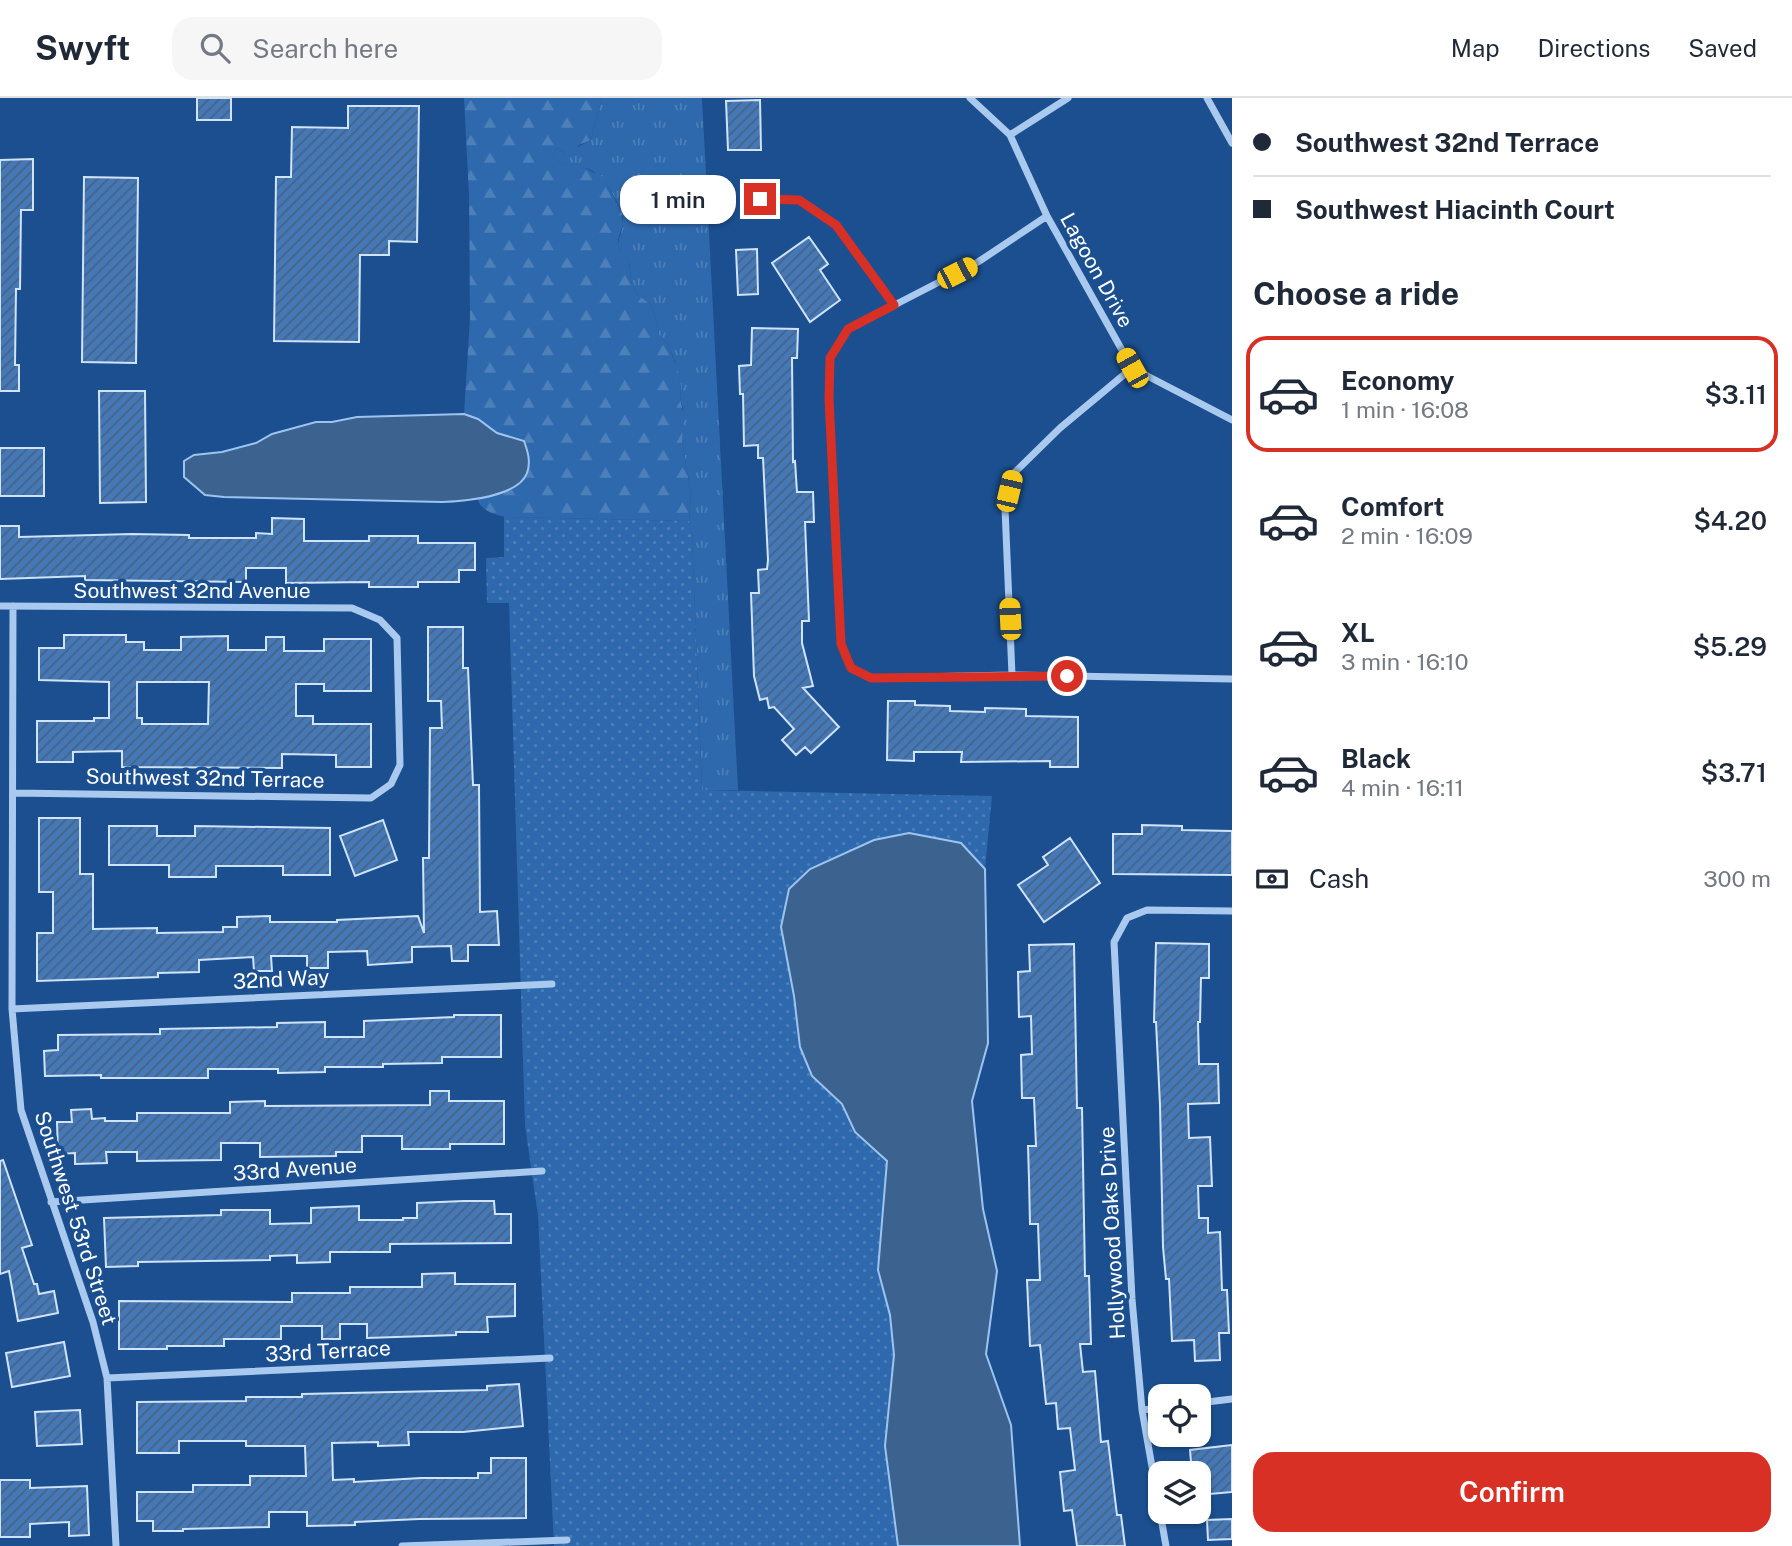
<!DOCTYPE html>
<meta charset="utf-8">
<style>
:root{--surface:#fff;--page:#f6f6f7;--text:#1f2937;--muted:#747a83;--line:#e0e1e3;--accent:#d93025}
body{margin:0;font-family:"Public Sans",sans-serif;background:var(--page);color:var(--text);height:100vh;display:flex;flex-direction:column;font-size:26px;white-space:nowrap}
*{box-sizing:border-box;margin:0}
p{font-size:23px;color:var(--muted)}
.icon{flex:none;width:38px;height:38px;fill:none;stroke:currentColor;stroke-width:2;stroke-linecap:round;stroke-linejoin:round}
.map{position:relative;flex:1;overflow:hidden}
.sheet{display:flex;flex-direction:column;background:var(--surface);width:560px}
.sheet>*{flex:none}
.hud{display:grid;align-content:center;height:154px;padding:0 21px;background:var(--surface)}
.buttons{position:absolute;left:1148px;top:1286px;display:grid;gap:14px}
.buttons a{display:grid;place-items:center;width:63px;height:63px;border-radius:14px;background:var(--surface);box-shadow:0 2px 5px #0004;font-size:35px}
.end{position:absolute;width:32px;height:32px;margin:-16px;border:9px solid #d93025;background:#fff;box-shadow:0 0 0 4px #fff}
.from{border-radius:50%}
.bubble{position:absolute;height:49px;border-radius:21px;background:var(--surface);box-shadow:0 2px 5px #0004;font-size:23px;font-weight:600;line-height:49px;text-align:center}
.car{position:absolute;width:21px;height:42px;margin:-21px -10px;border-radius:9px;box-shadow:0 0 5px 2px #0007;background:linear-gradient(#f5c518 24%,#345 0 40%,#f5c518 0 76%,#345 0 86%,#f5c518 0)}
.hud b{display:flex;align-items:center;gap:24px;height:66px;font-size:26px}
.hud b+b{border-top:2px solid var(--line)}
.hud i{width:18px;height:18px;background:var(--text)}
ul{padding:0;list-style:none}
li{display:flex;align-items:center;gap:21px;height:116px;margin:0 14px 10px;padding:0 7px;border:4px solid transparent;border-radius:21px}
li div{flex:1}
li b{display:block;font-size:26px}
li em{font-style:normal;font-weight:600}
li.on{border-color:var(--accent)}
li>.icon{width:63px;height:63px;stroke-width:1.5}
h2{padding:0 21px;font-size:32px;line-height:84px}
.pay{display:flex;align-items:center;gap:18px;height:77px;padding:0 21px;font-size:26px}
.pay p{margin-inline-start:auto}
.button{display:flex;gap:14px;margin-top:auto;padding:14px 21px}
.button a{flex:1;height:80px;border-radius:21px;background:var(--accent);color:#fff;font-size:28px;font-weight:600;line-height:80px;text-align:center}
header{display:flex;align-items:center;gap:42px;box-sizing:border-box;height:98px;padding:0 35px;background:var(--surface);border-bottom:2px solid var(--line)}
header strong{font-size:33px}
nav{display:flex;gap:38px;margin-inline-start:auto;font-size:24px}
.search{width:490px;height:63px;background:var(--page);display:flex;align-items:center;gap:18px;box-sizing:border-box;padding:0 24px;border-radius:21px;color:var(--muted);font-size:26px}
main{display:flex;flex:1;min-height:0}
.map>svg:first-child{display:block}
.grass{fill:url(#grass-tufts)}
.forest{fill:url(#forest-firs)}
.park{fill:url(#park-dots)}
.water{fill:#3c6290;stroke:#9cc4f0;stroke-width:2}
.building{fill:url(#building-hatch);stroke:#cfe3fa;stroke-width:2;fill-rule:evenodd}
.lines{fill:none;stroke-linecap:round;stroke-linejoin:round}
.street{stroke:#a9c9ee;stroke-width:7}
.route{stroke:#d93025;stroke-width:9}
.labels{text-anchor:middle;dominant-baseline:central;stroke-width:7;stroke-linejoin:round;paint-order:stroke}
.street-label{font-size:21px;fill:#fff;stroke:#1b4f8f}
</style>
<header>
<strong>Swyft</strong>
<div class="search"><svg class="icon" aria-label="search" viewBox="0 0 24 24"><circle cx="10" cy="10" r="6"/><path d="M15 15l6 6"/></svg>Search here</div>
<nav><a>Map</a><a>Directions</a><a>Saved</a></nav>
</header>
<main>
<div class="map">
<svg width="1232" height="1448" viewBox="0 0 1232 1448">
<defs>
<pattern id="grass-tufts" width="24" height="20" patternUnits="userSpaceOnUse" patternTransform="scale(1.75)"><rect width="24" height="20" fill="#2e69ad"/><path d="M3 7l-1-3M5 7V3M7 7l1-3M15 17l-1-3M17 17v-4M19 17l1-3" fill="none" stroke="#4d80b9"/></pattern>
<pattern id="forest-firs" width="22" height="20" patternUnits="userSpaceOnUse" patternTransform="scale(1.75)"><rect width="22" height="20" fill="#2e69ad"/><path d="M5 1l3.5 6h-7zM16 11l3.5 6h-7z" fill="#4d80b9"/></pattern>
<pattern id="park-dots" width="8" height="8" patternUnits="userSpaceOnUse" patternTransform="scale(1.75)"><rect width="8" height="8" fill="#2e69ad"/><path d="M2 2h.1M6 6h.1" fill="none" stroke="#4d80b9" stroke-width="1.8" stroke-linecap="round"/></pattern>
<pattern id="building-hatch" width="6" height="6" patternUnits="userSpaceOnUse" patternTransform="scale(1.75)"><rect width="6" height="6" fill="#4478b7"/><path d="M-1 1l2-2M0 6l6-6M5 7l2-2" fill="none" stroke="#486282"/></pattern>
</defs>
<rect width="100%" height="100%" fill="#1b4f8f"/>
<path class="grass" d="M602,0h100l36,692h-36l-10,-255 -3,-14 2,-28 -9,-52 1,-33 -3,-10 1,-11 -6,-26 -7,-16 -9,-10 -2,-13 -7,-18 -12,-9 -7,-14 -2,-21c-20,-15 -6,-21 -6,-39 1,-8 -4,-15 -7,-21 -17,-31 -23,-32 -56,-37l-5,-5 -1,-6 3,-4 9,5 25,-13z"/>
<path class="forest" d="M464,0h138l-11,42 -12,5 -6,8h-7l-9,-5 -3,4 1,5 5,6 17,1 26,13 19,36 1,11 -5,16 1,10 10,10 2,21 7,14 12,9 7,18 2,13 9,10 9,22 4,20 -1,11 4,18 -2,25 9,52 -2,28 -185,-4c-12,-4 -23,-6 -27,-19l37,-10 10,-47 -27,-8 -19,-14 -14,-5 6,-96 -1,-122z"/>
<path class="park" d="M504,419l185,4 3,14 10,255 290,6 -7,73 3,174 -16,58 11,108 14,62 -11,83 25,71 9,121h-466l-16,-331 -13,-89 -16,-523h-22l-1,-45 18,-1z"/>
<path class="water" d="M464,316l14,5 19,14 27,8c4,11 7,21 3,32 -9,24 -63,28 -85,29l-218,-5 -19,-2 -21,-18v-16l10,-6 28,-3 34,-9 16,-9 44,-12h16l25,-5z
M909,735l52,10 24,26 3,174 -16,58 11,108 14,62 -11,83 25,71 9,121h-122l-13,-100 9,-91 -4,-40 -12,-45 9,-109 -32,-29 -13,-28 -30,-28 -12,-29 -6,-51 -13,-69 8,-38 21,-20 64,-29z"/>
<path class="building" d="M197,0h34v22h-34z
M760,2l1,50h-33l-2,-49z
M348,8h71l-2,136 -28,-1v14h-29l-1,87 -85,-1 2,-164h15l1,-50 56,1z
M33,61v51h-12l-1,79h-4l-1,76h4v26h-19v-231z
M84,79l54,1 -2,185 -54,-1z
M809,139l19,27 -8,6 20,30 -30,22 -38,-59z
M757,151l1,45 -20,1 -2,-45z
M752,230l46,1 -1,29h-5l1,104 2,-1 2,31h16l1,30h-9l4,99h-7v22l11,43 -10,2 36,39 -28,26 -6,-6 -9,8 -14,-15 12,-11 -20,-22 -5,1 -2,-10 -7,2 -6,-24 -3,-83h8l-1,-23 9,-1 1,-9 -5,-102h-5v-13l-14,1 -1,-52h-3l-1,-28 12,-1z
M99,293h46l1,111 -46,1z
M0,350h44v48h-44z
M272,420l32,1v22h65v-5h49v7h57v27h-16v12h-41v5h-49v-5l-83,1v-15h-40v14l-161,-2v-4l-85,3v-53h19v11l113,-3 57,1v3h67v-5l16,1z
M428,529h35v41h5l5,117h6l1,127 17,-1 2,34h-31v16h-16l-1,-15 -39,1v15l-44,3 -1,-14 -39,1v16h-21v-12h-36l1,15h-18l-1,-14 -54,3v12l-41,1v4l-121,4v-48h16v-41h-14v-74h41v56h13v55l64,-1v5l66,-1v-5h14v-10l33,-1v6h67v-2l81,-4 6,17 -1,-75h6l1,-130h12l-1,-27h-13z
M64,537h62v7h18v8h37v-13l47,-1v14h38v-13h18v14h40v-12h47v52h-47v-7h-28v32h17v8h58v43h-35v-12l-54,-1v14l-160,-1v-16l-49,1v10h-36v-41h57v-3h15v-36l-70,-2v-32h25zM137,584h72l-1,42h-66v-6h-5z
M888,603h27v4l35,1v5l35,1v-4l41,1v7l52,1v50h-28v-6l-89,1 1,-10h-48v9l-27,-1z
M383,722l14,40 -42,16 -15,-40z
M1142,727l40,1v4l50,1v44l-119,-1v-40h29z
M109,728h48v10h38v-10l135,2v47h-47v-9h-67v11h-47v-12h-60z
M1070,740l30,45 -56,39 -26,-37 30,-20 -5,-8z
M1156,845l53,1v34h-8l-1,44h-2l1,42h19l1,39 -31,1 1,34 21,-1 2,49h-14l1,32h9v15l12,-1 2,58h5l2,43h-10l1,27 -25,1 -1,-21 -22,1 -3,-62h-3l-3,-32 -3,-142 -4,-83h-2z
M1074,846l3,164h5l3,168h4l2,68h-11l3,28 12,-1 6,71 7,-1 9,74h4l4,31h-48l-5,-36 -8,1 -4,-39 15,-2 -5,-42 -12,1 -2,-26 -10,1 -6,-59 -10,1 -3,-66h13l-2,-56h-8l-1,-45 -1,-33h8l-2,-48h-12l-1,-43 11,-1 -1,-38 -12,1 -1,-45 12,-1 -1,-26z
M454,917h47v42h-59v6l-59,1v3h-58v5l-47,1v-4h-70v9h-107v-3l-56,1 -1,-25 14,-1v-15l102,-1v-5l117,-2v-4l48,-1v15h39v-16l90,-4z
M430,993h19v10h55v43h-54v5h-48v-13h-40v16h-26v4l-76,1v-14h-39v17l-84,1v-9h-31l1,11 -32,1v-11l-17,1 -1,-32h15l-1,-12 20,-1 1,10 13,-1v3h32v-8h93v-11l35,-1v5l165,-1z
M3,1062l29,85 -10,3 12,36h3l2,10 15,-3 4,22 -40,8 -9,-50 -9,3v-113z
M464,1103h30l1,13h16v29l-121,1v8h-60v10l-33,1v-8l-27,1v4l-132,2v4l-32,1 -2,-49 117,-3v-5h49v14l41,-1v-15l48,-2v14h44v-2h14v-15z
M455,1175v11h60v32l-28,1 1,15h-32v3l-89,3v-14h-27v15h-18v-13h-41v13h-57v7h-57v3h-48v-48l173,1v-9h58v-6h72v-13z
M64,1244l6,34 -58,11 -6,-34z
M519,1286l4,42 -60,6h-55l1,13 -31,1v-4l-46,1 1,37 21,-1v3l67,-4h57v-5h13v-15h35v60l-107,1 -64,3v3l-48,1v-14h-38v15l-86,2v2h-30v-10h-16v-29h56v-7h57v-9h56l-1,-30h-59v-5h-67v12h-42v-51l109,-1v-4h56v-3l185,-4v-4z
M80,1312l2,34 -45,2 -2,-34z
M1232,1347v47l-33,3v-21h-7l-2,-24z
M0,1382h30v8l57,-2 2,49 -20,1v-14l-39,2v13h-30z
M1232,1421v20l-24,1 -1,-20z"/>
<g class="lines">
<path class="street" d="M970,0l40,37 37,81 85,152 100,52
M1207,0l25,45
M1010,37l58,-37
M760,101l39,1 37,25 58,80
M1047,118l-69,46 -130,67 -18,29 -1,40 12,246 10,24 20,10 141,-3 220,4
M0,508l352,2 28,12 17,18 3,127 -9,19 -20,14 -357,-5
M13,508l-1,403 9,101 72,212 14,56 9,168
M1012,577l-7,-167 7,-33 48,-47 72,-60
M12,911l540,-25
M51,1104l491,-31
M107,1280l443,-20
M1199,1305l33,-4
M1142,1312l18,-2
M402,1448l165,-6
M1166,1448l-24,-136 -10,-111 -18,-357 13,-24 20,-8 85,1"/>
</g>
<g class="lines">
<path class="route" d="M760,101l39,1 37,25 58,80 -46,24 -18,29 -1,40 12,246 10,24 20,10 196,-2"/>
</g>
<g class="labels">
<g class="street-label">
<text transform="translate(1097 172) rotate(61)">Lagoon Drive</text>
<text x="192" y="492">Southwest 32nd Avenue</text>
<text transform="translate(205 680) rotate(1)">Southwest 32nd Terrace</text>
<text transform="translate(281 881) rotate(-3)">32nd Way</text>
<text transform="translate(295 1071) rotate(-4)">33rd Avenue</text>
<text transform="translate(76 1120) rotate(72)">Southwest 53rd Street</text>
<text transform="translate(1112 1135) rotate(-93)">Hollywood Oaks Drive</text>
<text transform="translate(328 1253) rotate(-3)">33rd Terrace</text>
</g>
</g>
</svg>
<div class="buttons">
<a><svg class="icon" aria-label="locate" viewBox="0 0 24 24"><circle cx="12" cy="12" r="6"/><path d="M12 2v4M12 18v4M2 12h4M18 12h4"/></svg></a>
<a><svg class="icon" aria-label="layers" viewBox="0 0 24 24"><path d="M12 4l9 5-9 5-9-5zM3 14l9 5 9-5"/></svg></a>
</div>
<i class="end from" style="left:1067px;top:578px"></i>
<i class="end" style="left:760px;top:101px"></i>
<div class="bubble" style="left:620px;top:77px;width:116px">1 min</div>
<i class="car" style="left:957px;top:175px;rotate:63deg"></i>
<i class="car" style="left:1132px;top:270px;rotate:331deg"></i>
<i class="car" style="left:1009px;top:393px;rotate:13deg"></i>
<i class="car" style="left:1010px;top:521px;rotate:357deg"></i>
</div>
<section class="sheet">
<div class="hud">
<b><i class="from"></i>Southwest 32nd Terrace</b>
<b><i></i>Southwest Hiacinth Court</b>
</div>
<h2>Choose a ride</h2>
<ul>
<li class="on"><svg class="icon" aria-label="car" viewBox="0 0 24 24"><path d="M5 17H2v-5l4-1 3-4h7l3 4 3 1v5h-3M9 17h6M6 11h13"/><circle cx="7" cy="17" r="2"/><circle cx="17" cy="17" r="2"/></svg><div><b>Economy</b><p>1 min · 16:08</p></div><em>$3.11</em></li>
<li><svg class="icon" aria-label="car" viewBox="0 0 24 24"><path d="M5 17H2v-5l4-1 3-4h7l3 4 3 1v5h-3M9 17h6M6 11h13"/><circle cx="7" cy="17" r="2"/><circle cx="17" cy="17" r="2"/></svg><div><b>Comfort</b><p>2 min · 16:09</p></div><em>$4.20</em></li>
<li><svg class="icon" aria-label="car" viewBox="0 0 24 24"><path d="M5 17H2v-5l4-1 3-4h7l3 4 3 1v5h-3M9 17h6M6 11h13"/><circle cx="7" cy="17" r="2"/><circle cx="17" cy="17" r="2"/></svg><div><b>XL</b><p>3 min · 16:10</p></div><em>$5.29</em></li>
<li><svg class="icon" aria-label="car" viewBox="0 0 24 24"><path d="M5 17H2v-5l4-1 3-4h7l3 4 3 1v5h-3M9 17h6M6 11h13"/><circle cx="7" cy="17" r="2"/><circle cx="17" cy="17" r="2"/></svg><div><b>Black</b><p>4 min · 16:11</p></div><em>$3.71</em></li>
</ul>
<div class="pay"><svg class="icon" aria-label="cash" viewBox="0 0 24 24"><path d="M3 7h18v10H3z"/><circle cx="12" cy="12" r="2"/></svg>Cash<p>300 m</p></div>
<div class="button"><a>Confirm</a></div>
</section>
</main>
